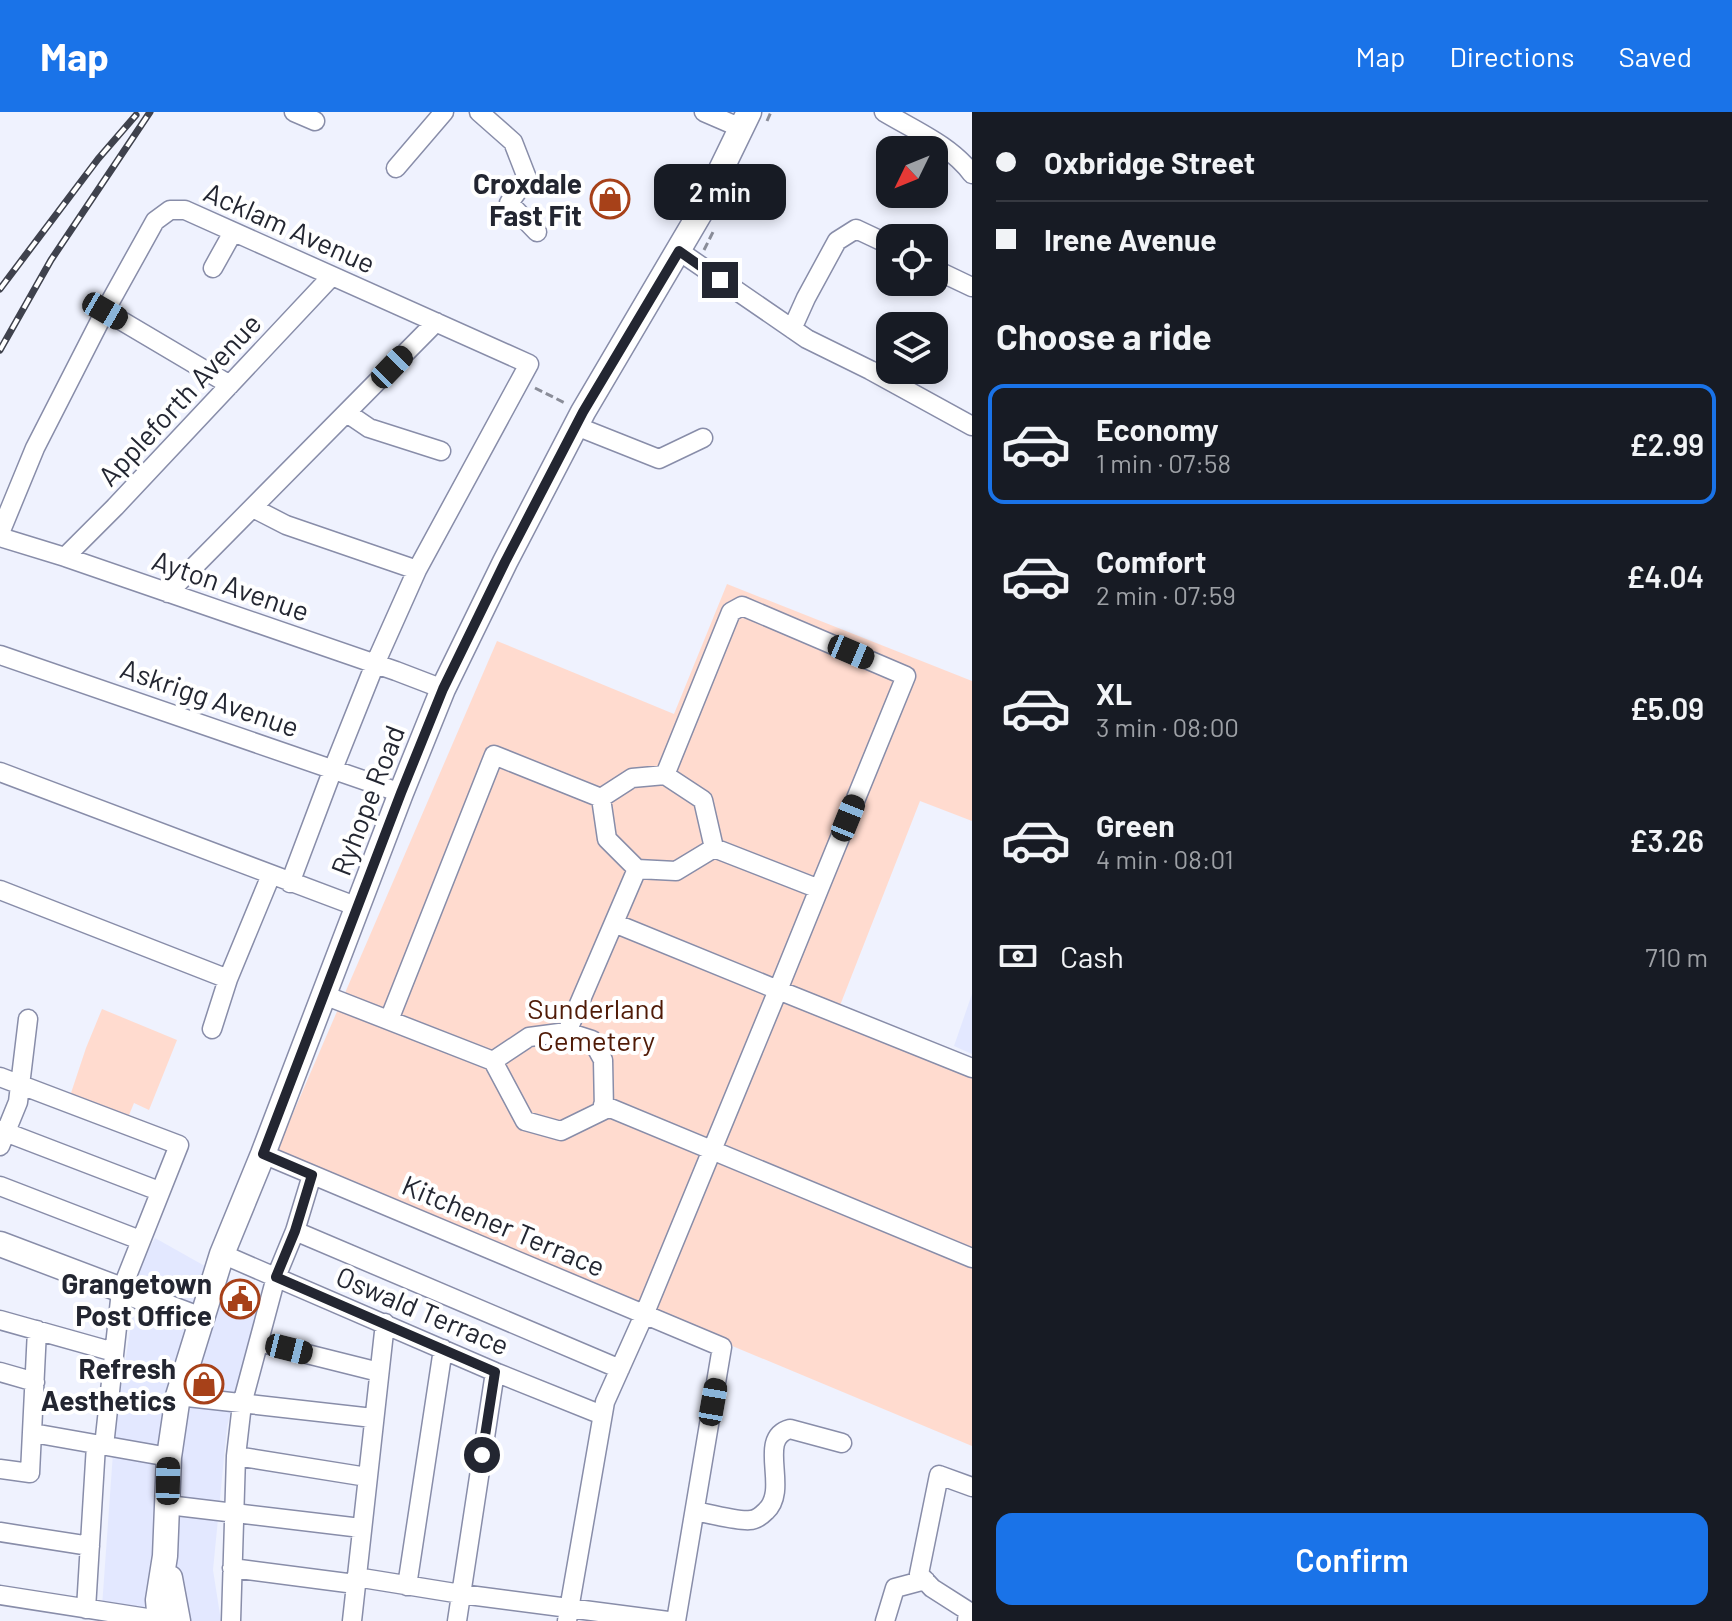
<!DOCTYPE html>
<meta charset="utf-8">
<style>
:root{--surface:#171b24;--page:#242831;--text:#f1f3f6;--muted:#9ea1a6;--line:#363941;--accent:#1a73e8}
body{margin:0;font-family:Barlow,sans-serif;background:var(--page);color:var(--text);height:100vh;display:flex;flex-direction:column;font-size:30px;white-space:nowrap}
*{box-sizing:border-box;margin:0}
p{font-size:26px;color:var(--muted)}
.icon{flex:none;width:44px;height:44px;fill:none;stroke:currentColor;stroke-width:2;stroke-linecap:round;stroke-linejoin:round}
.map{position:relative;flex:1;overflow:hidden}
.side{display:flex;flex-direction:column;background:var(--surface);width:760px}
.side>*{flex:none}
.hud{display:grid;align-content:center;height:176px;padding:0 24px;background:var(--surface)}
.needle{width:52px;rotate:227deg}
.fabs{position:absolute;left:876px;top:24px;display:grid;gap:16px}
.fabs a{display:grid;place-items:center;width:72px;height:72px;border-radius:16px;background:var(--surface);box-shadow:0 4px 12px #0003;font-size:40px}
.end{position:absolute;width:36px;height:36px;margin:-18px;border:10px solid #232631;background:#fff;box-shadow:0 0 0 4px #fff}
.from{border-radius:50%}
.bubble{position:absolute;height:56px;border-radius:16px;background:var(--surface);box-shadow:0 4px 12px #0003;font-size:26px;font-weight:600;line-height:56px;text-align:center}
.car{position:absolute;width:24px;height:48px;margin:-24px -12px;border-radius:10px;box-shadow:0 0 6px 2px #0007;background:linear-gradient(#222 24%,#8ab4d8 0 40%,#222 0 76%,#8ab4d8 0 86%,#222 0)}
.hud b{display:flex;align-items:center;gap:28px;height:76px;font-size:30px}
.hud b+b{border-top:2px solid var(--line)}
.hud i{width:20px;height:20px;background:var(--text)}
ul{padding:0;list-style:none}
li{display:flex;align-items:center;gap:24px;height:120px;margin:0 16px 12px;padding:0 8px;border:4px solid transparent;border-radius:16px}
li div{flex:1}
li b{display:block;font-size:30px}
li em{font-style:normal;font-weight:600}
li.current{border-color:var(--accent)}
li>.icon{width:72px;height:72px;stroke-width:1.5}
h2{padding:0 24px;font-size:36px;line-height:96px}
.pay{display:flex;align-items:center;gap:20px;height:88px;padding:0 24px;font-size:30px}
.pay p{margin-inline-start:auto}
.action{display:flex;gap:16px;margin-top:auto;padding:16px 24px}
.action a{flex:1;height:92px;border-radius:16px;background:var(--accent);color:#fff;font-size:32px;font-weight:600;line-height:92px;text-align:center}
header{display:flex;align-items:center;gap:48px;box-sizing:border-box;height:112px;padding:0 40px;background:var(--accent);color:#fff}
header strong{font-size:38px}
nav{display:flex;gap:44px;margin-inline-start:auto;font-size:28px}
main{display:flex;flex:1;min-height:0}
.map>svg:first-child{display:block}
.built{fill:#e3e8ff}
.green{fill:#ffdbcf}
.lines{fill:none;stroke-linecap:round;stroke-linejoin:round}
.minor-casing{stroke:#888da9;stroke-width:21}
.major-casing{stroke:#888da9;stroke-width:27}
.path{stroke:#8a8d99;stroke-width:3;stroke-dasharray:8 4;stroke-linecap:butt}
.minor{stroke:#fff;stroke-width:18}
.major{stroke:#fff;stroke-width:24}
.rail-casing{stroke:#3f424d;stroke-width:7}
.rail{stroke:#fff;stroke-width:4;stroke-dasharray:12;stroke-linecap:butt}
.route{stroke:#232631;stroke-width:10}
.labels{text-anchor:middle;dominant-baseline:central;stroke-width:8;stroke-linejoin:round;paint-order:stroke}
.poi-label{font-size:28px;font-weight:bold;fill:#232631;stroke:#fff;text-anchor:end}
.street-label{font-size:28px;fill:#232631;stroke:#fff}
.park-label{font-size:28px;fill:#501b07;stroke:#fff}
</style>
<header>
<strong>Map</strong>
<nav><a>Map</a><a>Directions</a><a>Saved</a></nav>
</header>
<main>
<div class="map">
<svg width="972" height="1509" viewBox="0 0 972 1509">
<rect width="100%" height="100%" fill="#eff2fe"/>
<path class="built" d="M972,882v60l-18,-8z
M155,1126l105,59 -33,130 -14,143 8,51h-120l14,-196 26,-163z"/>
<path class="green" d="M727,472l245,97v140l-52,-20 -81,207 133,53v385l-697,-291 222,-514 177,73z
M102,897l75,31 -28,70 -15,-7 -7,17 -58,-21 17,-51z"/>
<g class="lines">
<defs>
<path id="minor" d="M294,0l21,9
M479,0l34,30 14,36 -18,25 28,29
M704,0l37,16
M884,0c30,18 68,34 88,62
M396,56l48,-56
M679,139l128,88 63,31 102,56
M213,156l20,-36
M934,157l38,18
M105,199l125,74
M792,217l14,-31 31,-57 19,-12 34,16
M347,301l22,15 72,23
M576,314l83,33 44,-21
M253,396l33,17 131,45
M0,421l35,-85 70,-137 50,-90 15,-11h15l344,154 -112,206 -42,94 -42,105 -43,114
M0,425l65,20 331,114 47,18
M65,445l50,-50 216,-230
M168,481l268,-271
M0,543l401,138
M0,660l358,135
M665,663l66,-163 11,-6 164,70 -87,213
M0,778l228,89
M614,811l164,67 41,-101 -105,-41 -38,23 -39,-2 -30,-30 -6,-41 31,-20 33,-3 38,25 11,48
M324,883l169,66 32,60 36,10 43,-21 -1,-50 -11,-20 -25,-8 -38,5 -36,24
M389,908l105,-265 107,43
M212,917l16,-50 43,-104
M567,920l70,-163
M0,965l179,68 -58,146 -17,155
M603,993l369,153
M0,1018l159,61
M0,1034l18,-44 10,-83
M263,1042l459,193 -46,274
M0,1074l140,54
M295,1119l325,138
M222,1142l273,118 107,43
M0,1208l114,32
M259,1230l120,30
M0,1260l35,10
M178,1284l195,22
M33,1321l136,24
M236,1344l131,21
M0,1357l30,4 7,-143
M168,1393l193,23
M695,1399c11,2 46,11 55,9 6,0 12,-5 16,-9 24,-22 -10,-73 24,-82l52,14
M0,1420l90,14
M232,1456l123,16
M356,1465l105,17 207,27
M407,1474l36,-237
M0,1483l160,25
M86,1497l10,-164
M231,1509l5,-165 6,-52 34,-127 19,-46 17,-56
M352,1509l33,-298
M457,1509l38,-249
M567,1509l38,-219 39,-87 134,-325 194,78
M885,1509l10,-33 30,-8
M967,1509l1,-10 -36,-23 -13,-14 20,-99 33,12"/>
<path id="major" d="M0,1132l201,76
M170,1466l8,43
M160,1509l-2,-21 7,-44 4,-99 9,-61 44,-142 41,-100 138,-361 42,-104 62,-127 78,-150 116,-197 50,-103"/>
</defs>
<use href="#minor" class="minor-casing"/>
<use href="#major" class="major-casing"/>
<path class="path" d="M767,9l4,-9
M704,138l9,-18
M535,276l32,16"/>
<use href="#minor" class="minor"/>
<use href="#major" class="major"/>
<defs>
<path id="rail" d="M0,177l98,-130 38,-44
M0,238l51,-90 99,-148"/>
</defs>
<use href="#rail" class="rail-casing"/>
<use href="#rail" class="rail"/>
</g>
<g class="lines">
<path class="route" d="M482,1343l13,-83 -219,-95 19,-46 17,-56 -49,-21 138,-361 42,-104 62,-127 78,-150 96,-161 41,29"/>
</g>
<defs>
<symbol id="shop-ring" viewBox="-11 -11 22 22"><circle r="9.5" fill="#fff" stroke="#a74119" stroke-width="1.5"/><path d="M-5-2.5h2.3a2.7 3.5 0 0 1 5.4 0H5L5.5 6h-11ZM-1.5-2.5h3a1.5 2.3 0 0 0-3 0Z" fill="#a74119"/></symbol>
<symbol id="civic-ring" viewBox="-11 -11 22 22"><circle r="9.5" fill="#fff" stroke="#a74119" stroke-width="1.5"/><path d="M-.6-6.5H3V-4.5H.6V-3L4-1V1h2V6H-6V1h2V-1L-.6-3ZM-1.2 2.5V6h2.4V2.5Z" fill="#a74119"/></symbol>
</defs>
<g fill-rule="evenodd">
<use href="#shop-ring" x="588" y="65" width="44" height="44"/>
<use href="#civic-ring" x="218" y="1165" width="44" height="44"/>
<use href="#shop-ring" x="182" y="1250" width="44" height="44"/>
</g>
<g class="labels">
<g class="poi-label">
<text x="582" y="71">Croxdale<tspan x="582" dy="32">Fast Fit</tspan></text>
<text x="212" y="1171">Grangetown<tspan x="212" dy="32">Post Office</tspan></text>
<text x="176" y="1256">Refresh<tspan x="176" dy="32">Aesthetics</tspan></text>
</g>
<g class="street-label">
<text transform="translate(290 115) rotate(24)">Acklam Avenue</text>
<text transform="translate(179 287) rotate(-47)">Appleforth Avenue</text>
<text transform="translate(231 473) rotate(19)">Ayton Avenue</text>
<text transform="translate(210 585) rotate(19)">Askrigg Avenue</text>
<text transform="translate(367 688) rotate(-69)">Ryhope Road</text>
<text transform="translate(504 1113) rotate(23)">Kitchener Terrace</text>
<text transform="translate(423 1198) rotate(23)">Oswald Terrace</text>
</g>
<g class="park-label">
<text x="596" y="896">Sunderland<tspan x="596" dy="32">Cemetery</tspan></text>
</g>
</g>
</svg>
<div class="fabs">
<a><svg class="needle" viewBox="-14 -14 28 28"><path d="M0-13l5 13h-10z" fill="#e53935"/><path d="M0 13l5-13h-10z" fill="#9ea1a6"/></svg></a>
<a><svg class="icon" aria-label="locate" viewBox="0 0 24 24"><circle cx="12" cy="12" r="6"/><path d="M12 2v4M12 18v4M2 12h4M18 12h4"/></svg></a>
<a><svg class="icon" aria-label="layers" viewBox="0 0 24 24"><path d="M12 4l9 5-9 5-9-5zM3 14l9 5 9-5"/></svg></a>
</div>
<i class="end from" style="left:482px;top:1343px"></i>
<i class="end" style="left:720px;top:168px"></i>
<div class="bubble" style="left:654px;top:52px;width:132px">2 min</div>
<i class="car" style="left:105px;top:199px;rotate:120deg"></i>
<i class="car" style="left:392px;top:255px;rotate:44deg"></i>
<i class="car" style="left:851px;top:540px;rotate:113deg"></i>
<i class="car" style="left:848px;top:706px;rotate:22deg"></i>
<i class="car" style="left:289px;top:1237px;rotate:104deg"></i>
<i class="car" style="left:713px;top:1290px;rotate:10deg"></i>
<i class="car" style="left:168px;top:1369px;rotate:1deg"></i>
</div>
<section class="side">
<div class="hud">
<b><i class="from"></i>Oxbridge Street</b>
<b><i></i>Irene Avenue</b>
</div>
<h2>Choose a ride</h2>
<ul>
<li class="current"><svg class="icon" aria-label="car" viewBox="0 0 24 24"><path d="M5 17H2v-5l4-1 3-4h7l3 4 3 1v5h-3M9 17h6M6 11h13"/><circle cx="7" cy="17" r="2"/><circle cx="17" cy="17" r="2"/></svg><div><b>Economy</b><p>1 min · 07:58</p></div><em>£2.99</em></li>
<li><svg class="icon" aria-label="car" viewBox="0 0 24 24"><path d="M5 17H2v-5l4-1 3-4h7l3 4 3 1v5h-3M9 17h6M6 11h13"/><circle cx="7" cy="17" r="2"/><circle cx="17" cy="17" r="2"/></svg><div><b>Comfort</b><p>2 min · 07:59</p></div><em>£4.04</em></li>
<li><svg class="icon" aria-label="car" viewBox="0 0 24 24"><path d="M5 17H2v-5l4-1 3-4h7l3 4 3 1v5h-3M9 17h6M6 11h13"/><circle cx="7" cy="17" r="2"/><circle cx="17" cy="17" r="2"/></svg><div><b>XL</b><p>3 min · 08:00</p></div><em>£5.09</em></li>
<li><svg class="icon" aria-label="car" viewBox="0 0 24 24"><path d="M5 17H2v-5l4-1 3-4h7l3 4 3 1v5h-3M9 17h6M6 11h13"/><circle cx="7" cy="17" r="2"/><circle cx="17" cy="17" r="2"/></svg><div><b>Green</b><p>4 min · 08:01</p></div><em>£3.26</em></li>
</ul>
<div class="pay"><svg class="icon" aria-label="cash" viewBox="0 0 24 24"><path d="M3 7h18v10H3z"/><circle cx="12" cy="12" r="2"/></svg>Cash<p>710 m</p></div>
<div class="action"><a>Confirm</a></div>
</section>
</main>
